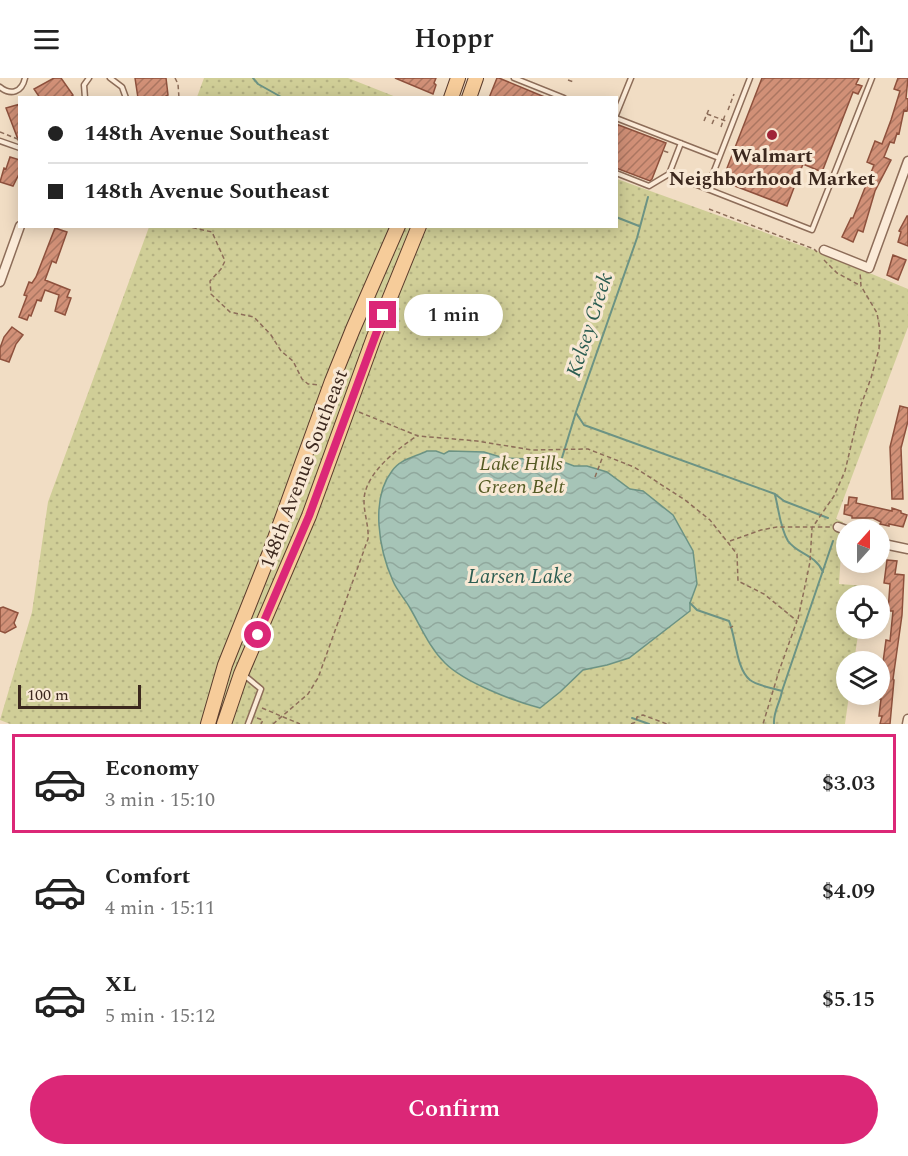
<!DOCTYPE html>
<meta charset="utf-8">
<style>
:root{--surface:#fff;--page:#f6f6f6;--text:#222;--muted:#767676;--line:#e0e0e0;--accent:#db2777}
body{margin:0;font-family:Spectral,serif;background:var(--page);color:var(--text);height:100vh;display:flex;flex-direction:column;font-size:22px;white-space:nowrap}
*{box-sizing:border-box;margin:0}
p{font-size:20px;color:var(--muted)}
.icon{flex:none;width:33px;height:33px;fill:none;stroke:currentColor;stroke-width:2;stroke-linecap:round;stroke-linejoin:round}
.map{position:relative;height:646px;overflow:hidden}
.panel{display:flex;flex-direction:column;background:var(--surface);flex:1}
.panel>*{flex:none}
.top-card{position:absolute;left:18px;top:18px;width:600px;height:132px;border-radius:0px;box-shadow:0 3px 15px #0003;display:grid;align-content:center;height:132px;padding:0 30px;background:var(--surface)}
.needle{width:39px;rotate:21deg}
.buttons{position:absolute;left:836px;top:441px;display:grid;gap:12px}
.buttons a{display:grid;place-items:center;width:54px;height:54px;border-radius:50%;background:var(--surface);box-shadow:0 3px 15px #0003;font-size:30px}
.scale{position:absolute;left:18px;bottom:15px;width:123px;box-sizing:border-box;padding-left:6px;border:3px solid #3c281e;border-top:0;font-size:16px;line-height:21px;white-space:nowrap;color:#3c281e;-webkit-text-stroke:4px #f8e8d4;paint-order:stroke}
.end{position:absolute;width:27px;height:27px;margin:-14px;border:8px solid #db2777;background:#fff;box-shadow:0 0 0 3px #fff}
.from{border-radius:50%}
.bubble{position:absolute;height:42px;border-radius:21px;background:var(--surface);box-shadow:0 3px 15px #0003;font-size:20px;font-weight:600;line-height:42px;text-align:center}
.top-card b{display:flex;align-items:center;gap:21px;height:57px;font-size:22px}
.top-card b+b{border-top:2px solid var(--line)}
.top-card i{width:15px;height:15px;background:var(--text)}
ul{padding:10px 0 0;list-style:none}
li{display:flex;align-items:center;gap:18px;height:99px;margin:0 12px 9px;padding:0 18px;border:3px solid transparent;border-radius:0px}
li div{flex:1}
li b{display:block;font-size:22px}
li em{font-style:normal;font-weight:600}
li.selected{border-color:var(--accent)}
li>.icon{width:54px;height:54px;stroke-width:1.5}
.button{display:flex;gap:12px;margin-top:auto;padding:12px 30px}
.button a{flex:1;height:69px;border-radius:36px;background:var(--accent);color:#fff;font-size:24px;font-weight:600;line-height:69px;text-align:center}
header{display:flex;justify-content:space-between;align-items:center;height:78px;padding:0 30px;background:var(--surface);font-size:27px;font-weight:600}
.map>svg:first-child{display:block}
.park{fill:url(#park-dots)}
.water{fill:url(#water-waves);stroke:#6c9384;stroke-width:1.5}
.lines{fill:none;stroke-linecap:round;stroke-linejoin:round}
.stream{stroke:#6c9384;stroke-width:2}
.building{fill:url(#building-hatch);stroke:#8e513d;stroke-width:1.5}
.lane-casing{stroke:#8d6d59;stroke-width:7}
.street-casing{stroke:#8d6d59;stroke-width:11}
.primary-casing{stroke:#5b3c2d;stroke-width:16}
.path{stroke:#8d6d59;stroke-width:1.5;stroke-dasharray:4.5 3;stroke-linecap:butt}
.lane{stroke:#fbebd8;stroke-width:4}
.street{stroke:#fbebd8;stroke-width:8}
.primary{stroke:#f6cc9a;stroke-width:14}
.route{stroke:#db2777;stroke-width:8}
.poi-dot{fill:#a02538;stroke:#f8e8d4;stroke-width:2}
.labels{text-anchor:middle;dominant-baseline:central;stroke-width:6;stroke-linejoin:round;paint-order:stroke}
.poi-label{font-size:20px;font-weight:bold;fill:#3c281e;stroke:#f8e8d4}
.park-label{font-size:20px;font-style:italic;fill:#545a23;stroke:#f8e8d4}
.street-label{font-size:20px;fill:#3c281e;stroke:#f8e8d4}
.water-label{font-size:21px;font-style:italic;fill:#2c5d52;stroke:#f8e8d4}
</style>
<header><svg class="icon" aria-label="menu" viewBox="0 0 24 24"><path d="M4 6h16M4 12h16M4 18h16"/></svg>Hoppr<svg class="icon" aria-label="share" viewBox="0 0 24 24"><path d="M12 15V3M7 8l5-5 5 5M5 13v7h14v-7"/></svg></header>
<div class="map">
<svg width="908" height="646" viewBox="0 0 908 646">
<defs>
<pattern id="park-dots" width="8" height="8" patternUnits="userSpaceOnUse" patternTransform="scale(1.5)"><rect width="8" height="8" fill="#d0ce97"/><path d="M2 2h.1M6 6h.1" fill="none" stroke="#b4b182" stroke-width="1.8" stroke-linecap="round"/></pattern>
<pattern id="water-waves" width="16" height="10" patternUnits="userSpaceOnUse" patternTransform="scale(1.5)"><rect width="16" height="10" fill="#a6c4b7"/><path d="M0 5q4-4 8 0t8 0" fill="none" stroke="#90a89d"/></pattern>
<pattern id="building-hatch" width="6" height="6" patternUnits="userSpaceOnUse" patternTransform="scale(1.5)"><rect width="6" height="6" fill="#d19077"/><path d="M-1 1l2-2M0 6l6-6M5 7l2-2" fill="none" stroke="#ab7661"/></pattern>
</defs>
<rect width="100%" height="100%" fill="#f1ddc4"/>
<path class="park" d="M204,0h144l48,19h-199z
M617,101l202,73 89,37v38l-72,192 7,3 -4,62 27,2 -1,9 -19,1v32l13,1 -5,32 -8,1v32l3,1 -4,29h-835l-10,-4 32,-108 16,-110 101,-275 467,-1z"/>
<path class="water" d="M427,373h9l8,3 5,-3 35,1 20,6 28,1 13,8 16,-6 13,5h13l20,6 23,17 13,2 30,24 20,36 4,33 -7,19v8l-61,47 -22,7 -24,5 -23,22 -20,16c-27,-7 -76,-26 -95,-45 -16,-16 -24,-36 -35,-55 -5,-9 -13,-17 -17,-27 -14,-31 -23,-82 -1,-110 8,-12 23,-14 35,-20z"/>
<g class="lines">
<path class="stream" d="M253,0l5,6 25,14
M616,139l23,9
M576,335l8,12 191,69 9,7 44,17
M561,383l15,-49 61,-174 11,-41
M775,417c4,15 5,33 13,46 9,13 27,13 35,31
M690,525l7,7 32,11c7,16 7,48 21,59 8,6 23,8 32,11 -2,12 -9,21 -8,33
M782,613l51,-150
M632,640l17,6"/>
</g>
<path class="building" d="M54,0h7l12,17 -4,3h-29l-6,-9z
M135,0h31l2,17 -5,3h-25z
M395,0h41l-2,5 2,2 -3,9z
M497,0h2l48,20h-58z
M762,0h97l-3,6 6,2 -4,8 -5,-2 -31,80 -19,-8 -16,42 -65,-25z
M898,0h10l-2,20 2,1v8l-1,4 -3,-1 -5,24 -2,-1 -3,10 -4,-1 -6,15 7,3 -16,31 -12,41 -5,-2 -5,12 -11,-5 9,-19h2l21,-53 -7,-3 8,-21 7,3 9,-24 9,-29 -6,-2z
M20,26v38h-1l-13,-34z
M616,46l50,19 -14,36 -2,2 -34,-13z
M10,79l10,3v12l-7,14 -13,-4 4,-14 2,1z
M907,138h1v30l-10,-4 3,-10 -2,-1z
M55,150l12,4 -11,31 -4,-2 -7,19 25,10 -3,7 4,1 -6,17 -10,-4 4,-16 -14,-5 -4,11 -4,-1 -6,16 -2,-1 -2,5 -8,-3 8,-21 -3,-1 5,-13 3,1 4,-6z
M893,177l13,5 -8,20 -11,-5z
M12,249l11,8 -7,9 -7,18 -9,-3v-11l4,-11z
M900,328l8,2v13l-7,27 2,51h-11l-2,-52z
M849,419l8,1 -1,5 36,8v-3l9,3v2l6,2 -4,12 -14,-3v2l-9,-2 1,-2 -8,-4h-21v-2l-8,-2 1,-9h3z
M887,482l10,1 -2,13 9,1 -2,40 -9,64 1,1 -4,44h-10l2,-8h-3l2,-17h-2v-7l7,-52 4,1 3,-30h-5l2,-27 -6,-1z
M3,529l15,6 -4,10 2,4 -11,6 -5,-2v-23z"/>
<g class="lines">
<defs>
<path id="lane" d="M110,0l12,9 4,11
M514,0l50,20
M0,9c11,9 22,5 25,-9
M85,20l-1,-13 5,-7
M616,37l15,-37
M616,40l103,40
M0,63l20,7
M616,95l33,13 20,-12 143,56 60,-152
M669,96l12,-31
M707,111l43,-111
M244,597l17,14 -13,35"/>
<path id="street" d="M824,172l45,18 39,-107
M0,204l20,-56
M838,449l8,3
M879,465l29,6
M907,646l1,-5"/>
<path id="primary" d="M451,20l7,-20
M469,20l7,-20
M208,646l17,-59 45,-113 62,-171 21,-52 45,-103
M224,646l17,-50 68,-158 65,-179 45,-111"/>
</defs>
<use href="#lane" class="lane-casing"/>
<use href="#street" class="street-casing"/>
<use href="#primary" class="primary-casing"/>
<path class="path" d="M175,0l3,6 1,14
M568,2l6,2
M728,32l6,-16
M707,36l19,7
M704,43l5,-12
M712,46l3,-7
M721,49l4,-12
M0,54l20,8
M664,73l6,2
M709,131l105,40 3,3
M185,148l27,6 13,29 -4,8 -11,12 1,13 19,18 24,5 17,18 10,16 12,10 9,18 6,5 12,1
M824,182l13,13 24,13
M359,334l59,24 59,5 55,9 56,-1 46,18 51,33 25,20 27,34 1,27 26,13 33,27 -18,50 -16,53
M595,399l8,-21
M730,463l31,-11 16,-3h53
M798,541l12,-57 2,-34 22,-32 11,-25 15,-63 11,-30 8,-29 1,-18 -3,-18 -16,-27 -1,-14
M730,550l3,-2
M262,630l38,16
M257,640l6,2 -2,4
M273,646l35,-30 10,-16 50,-139c1,-13 -4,-25 -4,-38 0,-27 33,-52 53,-65
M631,646l5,-2 1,-5 6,-2 24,9"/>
<use href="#lane" class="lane"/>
<use href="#street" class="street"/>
<use href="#primary" class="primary"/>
</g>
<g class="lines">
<path class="route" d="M258,557l51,-119 74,-201"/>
</g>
<circle class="poi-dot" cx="772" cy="57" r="6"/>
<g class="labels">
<g class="poi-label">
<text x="772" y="78">Walmart<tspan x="772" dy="23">Neighborhood Market</tspan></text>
</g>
<g class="park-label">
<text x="521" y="386">Lake Hills<tspan x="521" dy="23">Green Belt</tspan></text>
</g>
<g class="street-label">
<text transform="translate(304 391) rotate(-69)">148th Avenue Southeast</text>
</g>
<g class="water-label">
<text transform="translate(590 247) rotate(-72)">Kelsey Creek</text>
<text x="520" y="499">Larsen Lake</text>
</g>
</g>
</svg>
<div class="buttons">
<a><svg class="needle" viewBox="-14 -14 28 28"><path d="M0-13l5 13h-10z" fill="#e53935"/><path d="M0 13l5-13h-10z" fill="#767676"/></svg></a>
<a><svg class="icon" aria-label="locate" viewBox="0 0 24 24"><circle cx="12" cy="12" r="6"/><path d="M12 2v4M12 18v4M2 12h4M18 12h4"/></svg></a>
<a><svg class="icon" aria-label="layers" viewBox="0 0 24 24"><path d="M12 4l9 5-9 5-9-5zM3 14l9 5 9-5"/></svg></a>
</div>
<div class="scale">100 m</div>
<i class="end from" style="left:258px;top:557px"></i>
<i class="end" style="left:383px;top:237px"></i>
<div class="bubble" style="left:404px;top:216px;width:99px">1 min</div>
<div class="top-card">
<b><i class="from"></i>148th Avenue Southeast</b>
<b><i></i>148th Avenue Southeast</b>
</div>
</div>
<section class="panel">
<ul>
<li class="selected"><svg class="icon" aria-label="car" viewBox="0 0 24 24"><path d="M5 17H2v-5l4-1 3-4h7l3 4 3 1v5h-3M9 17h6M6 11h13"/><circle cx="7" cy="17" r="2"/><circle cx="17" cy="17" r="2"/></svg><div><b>Economy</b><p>3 min · 15:10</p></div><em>$3.03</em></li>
<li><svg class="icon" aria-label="car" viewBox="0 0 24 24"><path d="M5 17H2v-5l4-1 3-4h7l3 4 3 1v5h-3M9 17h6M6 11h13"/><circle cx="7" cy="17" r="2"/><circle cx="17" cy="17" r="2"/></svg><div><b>Comfort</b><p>4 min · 15:11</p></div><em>$4.09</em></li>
<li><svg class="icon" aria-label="car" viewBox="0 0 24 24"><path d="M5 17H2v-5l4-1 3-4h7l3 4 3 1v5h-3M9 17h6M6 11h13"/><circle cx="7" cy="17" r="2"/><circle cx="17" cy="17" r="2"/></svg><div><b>XL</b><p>5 min · 15:12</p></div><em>$5.15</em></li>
</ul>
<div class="button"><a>Confirm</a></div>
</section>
